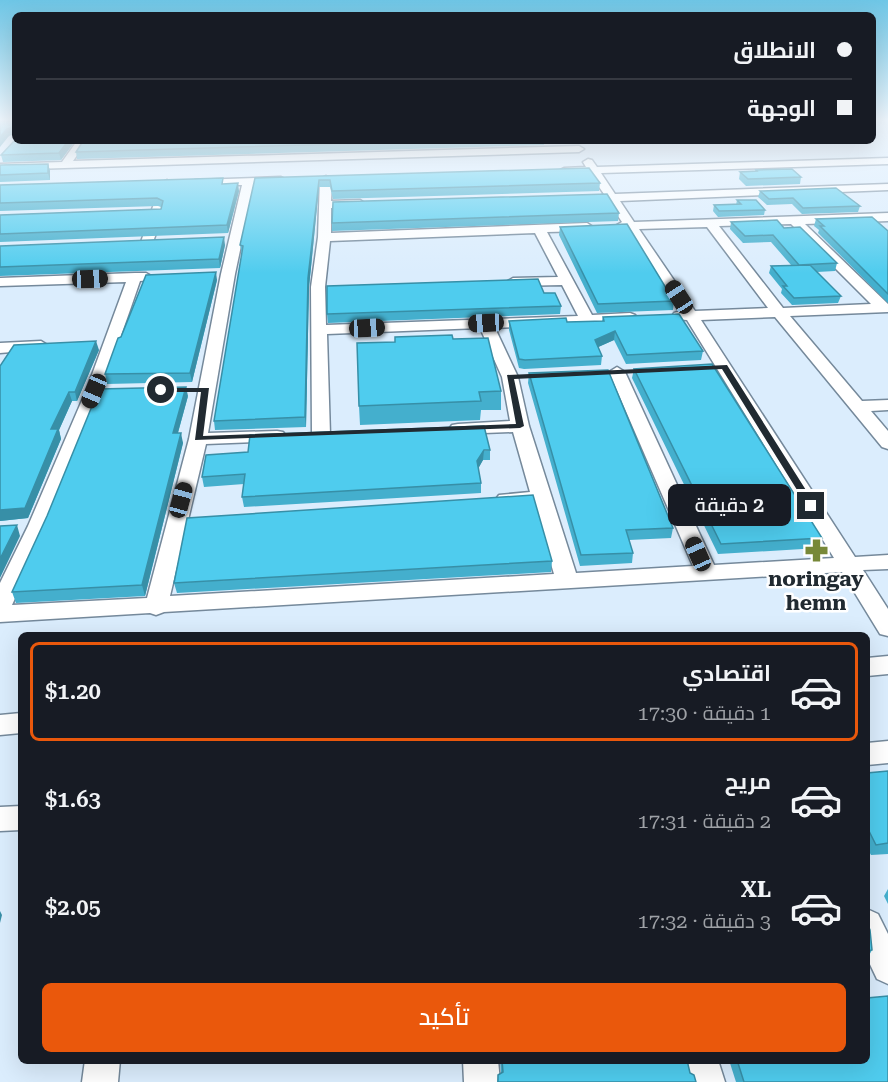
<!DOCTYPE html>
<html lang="ar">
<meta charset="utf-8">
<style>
:root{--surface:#171b24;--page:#242831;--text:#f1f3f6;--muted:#9ea1a6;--line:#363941;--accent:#ea580c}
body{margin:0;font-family:"Roboto Serif",Cairo,serif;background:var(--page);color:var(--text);direction:rtl;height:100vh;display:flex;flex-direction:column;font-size:22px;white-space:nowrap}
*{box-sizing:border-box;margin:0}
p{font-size:20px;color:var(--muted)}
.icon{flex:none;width:33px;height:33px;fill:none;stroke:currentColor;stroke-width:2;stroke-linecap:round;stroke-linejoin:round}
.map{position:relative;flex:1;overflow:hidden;direction:ltr}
.details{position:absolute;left:18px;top:632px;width:852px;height:432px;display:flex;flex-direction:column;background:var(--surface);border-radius:9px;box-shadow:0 6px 24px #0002;direction:rtl}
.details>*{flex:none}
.guide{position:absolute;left:12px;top:12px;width:864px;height:132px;border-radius:9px;box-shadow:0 6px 24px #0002;direction:rtl;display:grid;align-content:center;height:132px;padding:0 24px;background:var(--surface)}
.end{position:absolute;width:27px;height:27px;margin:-14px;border:8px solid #212a31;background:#fff;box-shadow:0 0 0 3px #fff}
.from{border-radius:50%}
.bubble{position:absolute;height:42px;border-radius:9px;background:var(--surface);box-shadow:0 6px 24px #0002;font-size:20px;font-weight:600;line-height:42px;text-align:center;direction:rtl}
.car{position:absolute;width:18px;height:36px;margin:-18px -9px;border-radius:8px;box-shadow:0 0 4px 2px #0007;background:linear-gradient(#222 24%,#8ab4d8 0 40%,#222 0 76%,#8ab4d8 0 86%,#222 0)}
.guide b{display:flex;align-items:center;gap:21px;height:57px;font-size:22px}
.guide b+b{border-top:2px solid var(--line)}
.guide i{width:15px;height:15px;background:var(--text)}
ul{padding:10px 0 0;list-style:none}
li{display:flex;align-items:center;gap:18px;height:99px;margin:0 12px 9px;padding:0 12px;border:3px solid transparent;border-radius:9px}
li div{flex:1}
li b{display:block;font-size:22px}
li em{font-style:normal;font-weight:600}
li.active{border-color:var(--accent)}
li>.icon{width:54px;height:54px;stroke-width:1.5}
.primary-button{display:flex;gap:12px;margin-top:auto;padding:12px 24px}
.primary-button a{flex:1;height:69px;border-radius:9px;background:var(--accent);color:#fff;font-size:24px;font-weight:600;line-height:69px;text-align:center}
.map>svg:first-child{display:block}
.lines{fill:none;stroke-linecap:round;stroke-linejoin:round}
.minor-casing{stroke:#75899b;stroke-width:3}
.minor{fill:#fff;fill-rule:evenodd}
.wall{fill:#44afcd}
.shaded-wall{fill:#378fa7}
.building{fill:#4fccee;stroke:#378fa7;stroke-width:1.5}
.route{fill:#212a31}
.labels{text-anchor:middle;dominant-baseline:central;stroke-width:5;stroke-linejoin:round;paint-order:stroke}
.poi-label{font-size:21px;font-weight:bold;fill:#212a31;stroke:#fff}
</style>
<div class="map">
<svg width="888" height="1082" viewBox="0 0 888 1082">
<rect width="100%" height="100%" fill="#dbedfd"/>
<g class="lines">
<defs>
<path id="minor" d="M77,141h10l-14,20 506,-15 5,3 -5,3 -579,18v-6l62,-2z
M888,158v6l-287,9 14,21 273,-10v6l-268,11 14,21 254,-9v8l-83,3 83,80v8l-98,4 72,85 26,-1v10l-17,1 17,20v18l-6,-2 -107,-130 -74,3 154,237 33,-2v14l-25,1 25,39v27l-8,-2 -38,-62 -678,40 -8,3 -6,-2 -150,9v-39l28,-57 58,-135 40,-109 -126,4v-8l135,-5h11l7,4 -2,3 -11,1c-38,111 -79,218 -128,324l135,-7 42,-159 32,-165 21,-89h-50v-4l4,-1 85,-3 6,3 -6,3 -27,1 -19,90 -27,159 69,-2 6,1 3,4 -3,4 -6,1 -71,3 -36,152 384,-22 -21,-71h-34l-3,-4 3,-4 31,-3 -17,-60 -55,2 -6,-1 -3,-4 3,-4 6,-1 52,-3 -8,-44 -22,-49 -153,6 3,101 -3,4h-12l-3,-4 -1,-148 7,-50 2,-58 6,-3 6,3 -1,22 29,-1 6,4 -6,4h-29v25l256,-10 6,4 -6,4 -40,1 45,83 38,-2 5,2 3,3 -3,3 -140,7 23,49 11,49 47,147 117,-7 -84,-194 8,-5 8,5 89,193 120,-7 -147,-238 -13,-1 -2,-3 2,-3 7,-2 -54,-81 -10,-1 -2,-3 7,-4 -14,-21 -7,1 -6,-4 9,-4 -14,-20h-26l-6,-3 6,-3 22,-1 -3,-5 5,-3 4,1 5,7zM791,224l80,80 -88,4 -64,-82zM707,227l61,81 -73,3 -56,-82zM535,233l23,44 -45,1 -7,4 7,4 49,-1 16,31 -252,9 -1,-38 5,-46z
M167,180l6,3 -20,59 -1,3h-10l-1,-3 20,-59z
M41,341l8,5 -2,3 -47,4v-10z
M888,656v18l-21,2v-18z
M21,713v20l-21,2v-20z
M888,741v22l-21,2v-22z
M21,806v24l-21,1v-24z
M867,909l11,5 10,20v50l-11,-5 -10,-21z
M85,1060h35l-2,22h-36z
M463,1060h35l2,22h-36z
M683,1060h35l7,22h-36z"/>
</defs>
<use href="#minor" class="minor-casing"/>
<use href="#minor" class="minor"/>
</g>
<path class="wall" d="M15,141h60l-14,19 -58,2 -2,-7z
M83,141h461v4l-467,14 -1,-7z
M48,164l2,7v9l-50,2v-17z
M756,170l45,7 -1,7 -54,2 -7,-7 1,-7 16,-1z
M255,178l345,5 -1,8 -266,8 -3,-12h-11l-10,100 -3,140 -91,3 -1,-9 28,-167 -2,-9z
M224,184l15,7 -11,42 -228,9v-27l161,-6v-2l-3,-1 -158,5v-26z
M760,191l100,15 -2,6 -56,2 -10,-10 -25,1 -9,-8z
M737,200l28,10 -1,5 -46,2 -5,-6 1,-6h22z
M619,213l-1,8 -286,10v-8z
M816,219l72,12v72l-70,-70 1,-3 -5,-4z
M731,222l53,6 53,35 -2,8 -18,1 24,24 -3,7 -46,2 -11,-12 1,-4 -13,-16 2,-7 20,-1 -20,-23 -28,1 -13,-14z
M560,227l114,74 -1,9 -76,3 -38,-78z
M225,245l-5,23 -220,8v-30z
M217,280l-25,102 -85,2 -2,-10z
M544,293l17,13 -1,8 -232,9 -1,-9z
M603,317l100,34 -2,9 -75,4 -12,-24 -16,7 4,9 -1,9 -77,4 -5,-1 -10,-38v-9l58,1 35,-1z
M453,339l48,52v19h-20l-1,10 -120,5 -1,-19z
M99,350l-22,51h-5l-13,29 2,9 -33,79 -28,3v-155z
M634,369l188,169 -3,10 -101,6 -86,-176z
M529,373l144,155 -2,10 -42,2 4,13 -1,10 -52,3 -52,-183z
M188,396l-10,37 5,10 -38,153 -129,7 -4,-11z
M490,450v10h-7l-5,8 3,15v10l-237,14 -2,-10 2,-13 -40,3 -2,-10z
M552,561l-1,11 -374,21 -3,-10z
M888,771v83l-17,1 -4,-7v-75z
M888,889v15l-4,-8z
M867,923l5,27 -5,9z
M500,1060h187l3,13 6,9h-199l1,-7 3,-2z
M729,1060h138l21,22h-152z"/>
<path class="shaded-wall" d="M13,127l1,7 -5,2 -9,11v-10l7,-8z
M68,141h7l-14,19 -2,-7z
M48,164l2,7v9l-2,-7z
M319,180v7l-10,100 -3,140 -1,-10 3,-139z
M238,183l1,8 -11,42 -1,-8z
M224,237l1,8 -5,23 -1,-9z
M216,272l1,8 -25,102 -2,-9z
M615,331l-1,9 -20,9 1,-9z
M96,341l3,9 -22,51 -2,-9z
M186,387l2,9 -13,47 -2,-10z
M69,392l3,9 -13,29 2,9 -33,79 -28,3v-11l51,-81z
M181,433l2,10 -38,153 -3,-11z
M484,450l-1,10 -6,11v-10z
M17,525l3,11 -20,42v-19z
M0,911l2,4 -2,8z"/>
<path class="building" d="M0,121h15v9l-2,-3 -6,2 -7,8z
M15,140v1h53l-9,12 -58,2z
M83,141h357l-364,11z
M48,164v9l-48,2v-10z
M589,168l11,15 -268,8 -2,-11h-11l-11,98 -3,139 -91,4 29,-175 -3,-1 15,-67z
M792,169l9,8 -53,2 -8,-7 17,-1 -1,-1z
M223,178l-1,6 16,-1 -11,42 -227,9v-19l161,-6 2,-8 -6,-3 -157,5v-18z
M836,188l24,18 -57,2 -10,-10 -24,1 -9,-8z
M607,194l12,19 -287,10 1,-21z
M737,200h19l9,10 -46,1 -5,-6 27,-1z
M872,217l16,14v63l-68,-68h4l-8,-7z
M777,220l7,8 16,-1 37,36 -38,2 -26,-30 -28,1 -14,-14z
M627,224l47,77 -76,3 -38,-77z
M224,237l-5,22 -219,8v-21z
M810,265l31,31 -47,2 -11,-12h4l-16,-20z
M216,272l-26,101 -85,1 13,-36 3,-1 25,-62z
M538,279l6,14h11l6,13 -234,8v-28z
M679,314l24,37 -76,4 -12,-24 -20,9 7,16 -77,4 -6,-1 -10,-38 57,-3 1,4 37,-1 -1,-4z
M452,335l1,4 35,-1 13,53 -22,1 2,9 -122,5 -2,-63 38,-1v-5z
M96,341l-21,51h-6l-18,37h7l-33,79 -25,2v-144l14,-21z
M712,364l110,174 -101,6 -87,-175z
M608,370l65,158 -47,2 7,23 -52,2 -52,-182z
M186,387l-13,46h8l-39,152 -130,7 35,-76 52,-127z
M484,426l6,24h-6l-7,11 4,22 -239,14 3,-23 -43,3 4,-22 42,-3 2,-17z
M533,495l19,66 -378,22 13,-65z
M17,525l-17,34v-33z
M888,771v72l-12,2 -9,-18v-54z
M867,923l3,7 2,20 -5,1z
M888,996v86h-144l-7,-22h130v-62z
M502,1060h185l3,13 4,2 2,7h-198v-7l5,-3z"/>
<linearGradient id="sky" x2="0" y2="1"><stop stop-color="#6ec6e6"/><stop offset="0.44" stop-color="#eff7fe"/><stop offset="1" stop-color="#eff7fe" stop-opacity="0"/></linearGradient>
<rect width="888" height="273" fill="url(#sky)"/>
<path class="route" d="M727,365l89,141 -2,2 -7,-2 -85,-137 -208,10 10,47 -4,2 -325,12 6,-48h-40l-4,-2 4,-2h48l-6,48 313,-12 -9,-49z"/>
<defs>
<symbol id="pharmacy-bare" viewBox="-9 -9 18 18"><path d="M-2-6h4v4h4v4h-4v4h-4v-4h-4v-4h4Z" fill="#778838" stroke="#fff" stroke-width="2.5" paint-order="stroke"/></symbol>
</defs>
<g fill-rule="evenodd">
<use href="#pharmacy-bare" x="800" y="534" width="33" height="33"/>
</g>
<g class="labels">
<g class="poi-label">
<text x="816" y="579">noringay<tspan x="816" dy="24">hemn</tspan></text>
</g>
</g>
</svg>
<i class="end from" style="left:161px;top:390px"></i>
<i class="end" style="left:811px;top:506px"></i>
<div class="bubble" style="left:668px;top:484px;width:123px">2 دقيقة</div>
<i class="car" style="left:90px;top:279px;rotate:88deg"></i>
<i class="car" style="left:679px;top:297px;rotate:327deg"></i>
<i class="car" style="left:486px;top:323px;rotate:267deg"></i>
<i class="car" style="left:367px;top:328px;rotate:87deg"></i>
<i class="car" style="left:94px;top:391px;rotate:203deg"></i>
<i class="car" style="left:181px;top:500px;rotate:15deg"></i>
<i class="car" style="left:698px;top:554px;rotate:336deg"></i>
<div class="guide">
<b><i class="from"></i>الانطلاق</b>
<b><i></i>الوجهة</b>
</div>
<section class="details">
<ul>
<li class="active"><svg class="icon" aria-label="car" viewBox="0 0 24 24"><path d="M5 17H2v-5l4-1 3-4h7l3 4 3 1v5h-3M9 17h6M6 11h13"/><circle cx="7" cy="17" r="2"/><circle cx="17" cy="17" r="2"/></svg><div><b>اقتصادي</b><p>1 دقيقة · 17:30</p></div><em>$1.20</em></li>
<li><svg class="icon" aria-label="car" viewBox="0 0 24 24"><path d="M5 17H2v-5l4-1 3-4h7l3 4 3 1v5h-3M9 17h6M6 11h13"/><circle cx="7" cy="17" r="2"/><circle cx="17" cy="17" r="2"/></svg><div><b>مريح</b><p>2 دقيقة · 17:31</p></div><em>$1.63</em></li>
<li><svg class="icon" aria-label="car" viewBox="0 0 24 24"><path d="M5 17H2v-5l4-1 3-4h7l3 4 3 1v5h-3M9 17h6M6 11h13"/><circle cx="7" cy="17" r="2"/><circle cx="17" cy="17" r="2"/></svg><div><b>XL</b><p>3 دقيقة · 17:32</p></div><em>$2.05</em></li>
</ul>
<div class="primary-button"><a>تأكيد</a></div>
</section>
</div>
